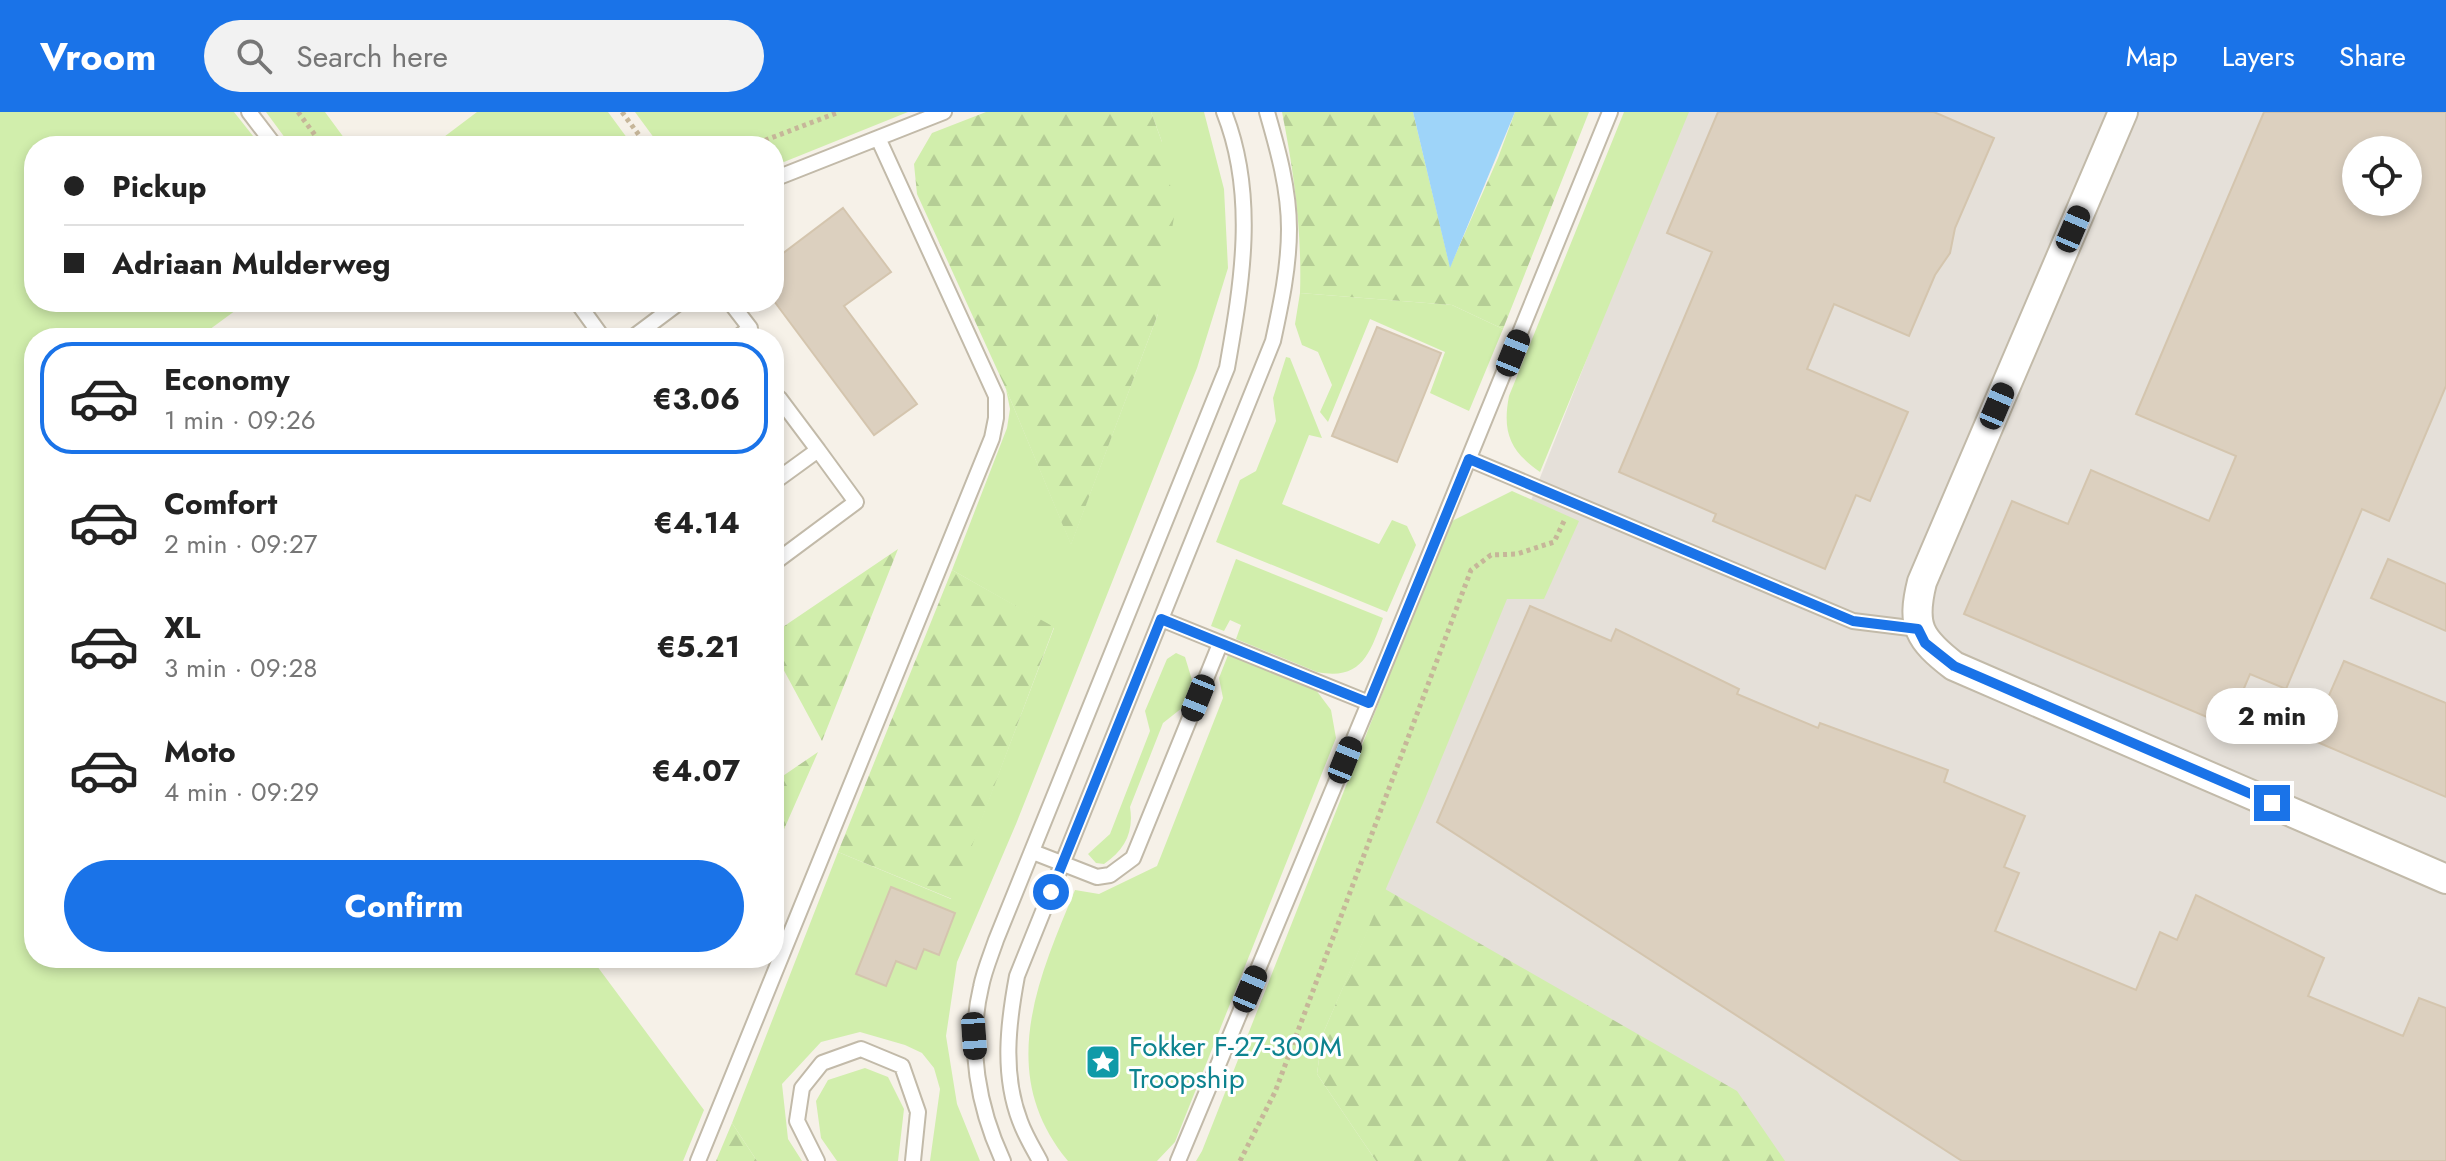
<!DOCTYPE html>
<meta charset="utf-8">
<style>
:root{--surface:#fff;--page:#f2f2f2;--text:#222;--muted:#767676;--line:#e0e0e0;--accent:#1a73e8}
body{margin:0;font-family:Jost,sans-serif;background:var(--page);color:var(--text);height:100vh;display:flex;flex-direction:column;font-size:30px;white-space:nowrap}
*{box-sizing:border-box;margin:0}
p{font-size:26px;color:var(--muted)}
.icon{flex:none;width:44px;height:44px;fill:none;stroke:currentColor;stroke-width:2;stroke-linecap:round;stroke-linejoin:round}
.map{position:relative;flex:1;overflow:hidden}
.panel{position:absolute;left:24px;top:216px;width:760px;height:640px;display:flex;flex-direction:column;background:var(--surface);border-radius:32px;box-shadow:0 4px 12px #0003}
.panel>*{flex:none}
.guide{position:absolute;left:24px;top:24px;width:760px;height:176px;border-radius:32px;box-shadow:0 4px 12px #0003;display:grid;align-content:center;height:176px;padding:0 40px;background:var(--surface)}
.controls{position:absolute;left:2342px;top:24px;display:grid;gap:16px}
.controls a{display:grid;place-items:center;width:80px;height:80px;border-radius:50%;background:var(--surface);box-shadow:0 4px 12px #0003;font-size:40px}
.end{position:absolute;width:36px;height:36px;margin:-18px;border:10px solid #1a73e8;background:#fff;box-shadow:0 0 0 4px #fff}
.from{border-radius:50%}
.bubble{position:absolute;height:56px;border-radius:28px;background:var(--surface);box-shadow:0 4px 12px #0003;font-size:26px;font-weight:700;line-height:56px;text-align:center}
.car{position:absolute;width:24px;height:48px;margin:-24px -12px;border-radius:10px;box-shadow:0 0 6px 2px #0007;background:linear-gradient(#222 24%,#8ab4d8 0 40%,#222 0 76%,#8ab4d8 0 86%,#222 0)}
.guide b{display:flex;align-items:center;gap:28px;height:76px;font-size:30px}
.guide b+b{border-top:2px solid var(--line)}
.guide i{width:20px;height:20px;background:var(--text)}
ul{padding:14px 0 0;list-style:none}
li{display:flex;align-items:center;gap:24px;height:112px;margin:0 16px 12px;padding:0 24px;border:4px solid transparent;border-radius:32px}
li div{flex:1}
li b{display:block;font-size:30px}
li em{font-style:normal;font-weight:700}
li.active{border-color:var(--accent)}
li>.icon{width:72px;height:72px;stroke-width:1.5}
.action{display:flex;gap:16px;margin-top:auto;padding:16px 40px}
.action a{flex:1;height:92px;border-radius:48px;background:var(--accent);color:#fff;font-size:32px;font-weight:700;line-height:92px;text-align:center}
header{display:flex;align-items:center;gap:48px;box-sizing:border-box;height:112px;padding:0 40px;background:var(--accent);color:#fff}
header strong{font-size:38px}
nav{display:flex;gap:44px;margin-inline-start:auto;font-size:28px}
.search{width:560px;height:72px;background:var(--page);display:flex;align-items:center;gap:20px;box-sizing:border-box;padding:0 28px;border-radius:44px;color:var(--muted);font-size:30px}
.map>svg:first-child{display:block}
.industrial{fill:#e5e0d9;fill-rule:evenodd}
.green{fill:#d1eeac}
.forest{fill:url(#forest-firs)}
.water{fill:#9ed4f9}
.building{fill:#dcd0bf;stroke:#d4c5ae;stroke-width:2;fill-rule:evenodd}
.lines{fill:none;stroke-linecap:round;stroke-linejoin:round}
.lane-casing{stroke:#c2baa9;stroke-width:18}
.street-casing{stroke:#c2baa9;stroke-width:32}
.path{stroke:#c6b699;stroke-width:5;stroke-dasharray:4 4;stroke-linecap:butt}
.lane{stroke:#fff;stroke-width:14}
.street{stroke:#fff;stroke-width:28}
.route{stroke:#1a73e8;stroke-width:10}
.labels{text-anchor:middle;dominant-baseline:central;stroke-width:6;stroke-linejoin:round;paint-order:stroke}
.culture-label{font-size:28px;fill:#0d838f;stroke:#fff;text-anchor:start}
</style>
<header>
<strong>Vroom</strong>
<div class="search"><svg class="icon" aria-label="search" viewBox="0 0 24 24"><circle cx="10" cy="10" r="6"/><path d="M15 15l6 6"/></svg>Search here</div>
<nav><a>Map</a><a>Layers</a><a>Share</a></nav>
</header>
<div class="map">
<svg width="2446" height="1049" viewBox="0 0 2446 1049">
<defs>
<pattern id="forest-firs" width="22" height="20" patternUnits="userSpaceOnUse" patternTransform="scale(2)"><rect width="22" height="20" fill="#d1eeac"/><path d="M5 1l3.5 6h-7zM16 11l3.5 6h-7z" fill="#b5cd95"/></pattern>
</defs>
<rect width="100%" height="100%" fill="#f6f1e8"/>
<path class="industrial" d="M1684,0h762v1049h-700l-375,-254zM2356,38h52v52h-52z"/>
<path class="green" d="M0,0h234l27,34h-227v156h213l-49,36h-164v620h557l113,152 -21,51h-683z
M266,0h59l25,34h-59z
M477,0h131l25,34h-201z
M635,0h273l-134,54v-20h-114z
M1151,0h53l20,77 4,79 -31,100 -181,456 -59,138 -11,74 11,68 23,57h-50l10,-72 -6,-21 -12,-15 -17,-8 -45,-13 -39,10 -39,42 6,55 14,22h-45l-25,-38 106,-271 113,47 103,-271 -102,-58 55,-142 3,-19 -4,-20 65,155 87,-230 4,-172z
M1624,0h65l-149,360c-30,-21 -38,-40 -31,-76z
M1300,181l152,12 51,24 -34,82 -39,-18 15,-41 -75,-33 -42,103 -8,-10 12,-27 -14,-33 -16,-7 -7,-21z
M1286,245l4,1 32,80 -13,-3 -27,69 97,40 13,-24 15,6 9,19 -29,67 -171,-70 24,-62 16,-9 20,-50 -3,-23z
M1512,379l67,30 -35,78h-37l-83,202 -102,235 -5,38 59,87h-180l6,-10 248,-629z
M1236,447l147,59c-13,35 -21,63 -66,54l-81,-33 5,-14 -11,-5 -6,11 -13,-5z
M1176,541l9,4 7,23 -10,28 -19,15 -33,84c4,25 -5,43 -26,57l-8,-1 -8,-9 22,-20 40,-103 -5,-20 22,-52z
M1228,543l88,35 15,20 5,28 -161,404 -18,19h-89c-72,-87 -31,-180 7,-271l24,4 58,-28 66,-168 -4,-20z
M865,956l23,9 16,32 -6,52h-61l-16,-23 -5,-37 12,-21z"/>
<path class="forest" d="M986,0h165l11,30 13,69 -17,103 -87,231 -65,-156 -89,-195 -3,-30 18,-31z
M1282,0h131l37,155 48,-109 17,-46h74l-86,217 -51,-24 -152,-12c2,-62 -6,-121 -18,-181z
M898,437l-76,192 -48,-89v-19z
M952,458l102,57 -102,272 -114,-47z
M818,640l-44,100v-70z
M1385,777l352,202 48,70h-409l-59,-87 5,-38z
M732,1011l25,38h-41z"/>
<path class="water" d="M1413,0h102l-65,156z"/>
<path class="building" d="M1718,0h216l60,26 -39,90 -5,25 -15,22 -26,61 -75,-32 -27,65 101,43 -38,89 -14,-6 -31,74 -112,-48 3,-7 -97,-42 93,-220 -45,-19z
M2264,0h182v274l-57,135 -27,-12 -76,180 -36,-15 -22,52 -264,-112 48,-113 56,23 23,-54 118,51 27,-65 -100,-42zM2356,38h52v52h-52z
M843,96l48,64 -47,34 73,98 -43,31 -100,-134v-41z
M1377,215l64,26 -44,109 -65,-26z
M2388,447l58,25v47l-75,-33z
M1530,494l81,35 5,-12 123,60 -2,5 81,34 2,-5 128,47 -4,12 81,34 -21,51 15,6 -24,58 141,59 24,-58 17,8 19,-45 128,63 -16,38 95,40 16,-38 27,10v153h-484l-525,-339z
M2344,549l102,42v94l-136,-58z
M891,775l64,26 -16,42 -15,-6 -8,20 -20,-8 -10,25 -30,-12z"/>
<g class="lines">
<defs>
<path id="lane" d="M249,0l26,34
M774,67l170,-67
M577,190l26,36
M730,190l20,26 -13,10
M632,226l48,-36
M774,290l5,-4 39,52
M1469,347l384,162 65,8
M774,370l44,-32 38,52 -82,61
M1161,507l208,84
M1033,740l64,25 13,-2 23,-17 87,-214
M698,1049l294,-723 4,-20v-22l-118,-258
M817,1049l-20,-40 5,-33 20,-25 39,-14 41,17 16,46 -5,49
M1003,1049c-25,-54 -36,-115 -22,-174 3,-16 10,-32 15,-47l231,-572c15,-85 30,-173 -3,-256
M1040,1049c-7,-13 -15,-26 -20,-40 -18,-47 -12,-97 -3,-145l256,-635c8,-37 16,-74 16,-112 0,-40 -11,-79 -22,-117
M1178,1049l191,-458 241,-591"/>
<path id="street" d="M2123,0l-201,470c-11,44 -3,57 32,84l492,213"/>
</defs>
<use href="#lane" class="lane-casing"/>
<use href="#street" class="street-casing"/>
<path class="path" d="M298,0l25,34
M622,0l25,34
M750,34l89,-34
M1240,1049l35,-69 196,-522 20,-15 26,-1 37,-12 11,-23"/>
<use href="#lane" class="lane"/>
<use href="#street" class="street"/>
</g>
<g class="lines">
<path class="route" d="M1051,780l110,-273 208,84 100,-244 384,162 65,8 7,14 29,23 318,137"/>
</g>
<defs>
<symbol id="sight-square" viewBox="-11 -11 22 22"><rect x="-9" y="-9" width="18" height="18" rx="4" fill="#0f9aa8" stroke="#fff"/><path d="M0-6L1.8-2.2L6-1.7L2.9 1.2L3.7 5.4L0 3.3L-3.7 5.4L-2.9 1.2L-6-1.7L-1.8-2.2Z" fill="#fff"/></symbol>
</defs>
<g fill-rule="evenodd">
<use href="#sight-square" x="1083" y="930" width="40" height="40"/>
</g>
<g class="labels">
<g class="culture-label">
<text x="1129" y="934">Fokker F-27-300M<tspan x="1129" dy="32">Troopship</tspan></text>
</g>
</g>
</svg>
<div class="controls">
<a><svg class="icon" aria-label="locate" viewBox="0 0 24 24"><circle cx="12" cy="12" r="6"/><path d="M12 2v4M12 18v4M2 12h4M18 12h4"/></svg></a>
</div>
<i class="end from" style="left:1051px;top:780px"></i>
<i class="end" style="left:2272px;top:691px"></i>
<div class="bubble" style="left:2206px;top:576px;width:132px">2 min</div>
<i class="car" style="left:2073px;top:117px;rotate:23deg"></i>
<i class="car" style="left:1513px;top:241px;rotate:22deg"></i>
<i class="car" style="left:1997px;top:294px;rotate:23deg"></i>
<i class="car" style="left:1198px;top:586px;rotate:202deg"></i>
<i class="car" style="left:1345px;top:648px;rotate:22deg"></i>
<i class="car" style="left:1250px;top:877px;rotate:23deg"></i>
<i class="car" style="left:974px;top:924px;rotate:176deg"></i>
<div class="guide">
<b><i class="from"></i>Pickup</b>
<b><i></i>Adriaan Mulderweg</b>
</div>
<section class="panel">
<ul>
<li class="active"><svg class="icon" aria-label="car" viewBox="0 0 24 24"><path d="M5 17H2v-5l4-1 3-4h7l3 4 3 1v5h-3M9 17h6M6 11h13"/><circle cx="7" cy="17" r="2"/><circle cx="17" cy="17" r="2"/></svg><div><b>Economy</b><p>1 min · 09:26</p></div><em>€3.06</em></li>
<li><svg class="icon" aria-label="car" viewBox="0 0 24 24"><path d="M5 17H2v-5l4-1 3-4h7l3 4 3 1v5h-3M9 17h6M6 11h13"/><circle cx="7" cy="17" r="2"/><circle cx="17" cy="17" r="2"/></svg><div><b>Comfort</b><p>2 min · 09:27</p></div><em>€4.14</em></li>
<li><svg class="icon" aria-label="car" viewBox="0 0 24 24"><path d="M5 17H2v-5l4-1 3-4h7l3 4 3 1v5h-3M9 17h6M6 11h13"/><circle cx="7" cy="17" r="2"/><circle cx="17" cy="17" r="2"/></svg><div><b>XL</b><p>3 min · 09:28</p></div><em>€5.21</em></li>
<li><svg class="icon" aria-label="car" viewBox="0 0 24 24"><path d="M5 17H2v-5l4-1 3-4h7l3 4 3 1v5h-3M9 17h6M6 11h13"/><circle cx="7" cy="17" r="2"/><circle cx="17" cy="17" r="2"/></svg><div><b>Moto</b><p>4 min · 09:29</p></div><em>€4.07</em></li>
</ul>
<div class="action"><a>Confirm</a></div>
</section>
</div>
